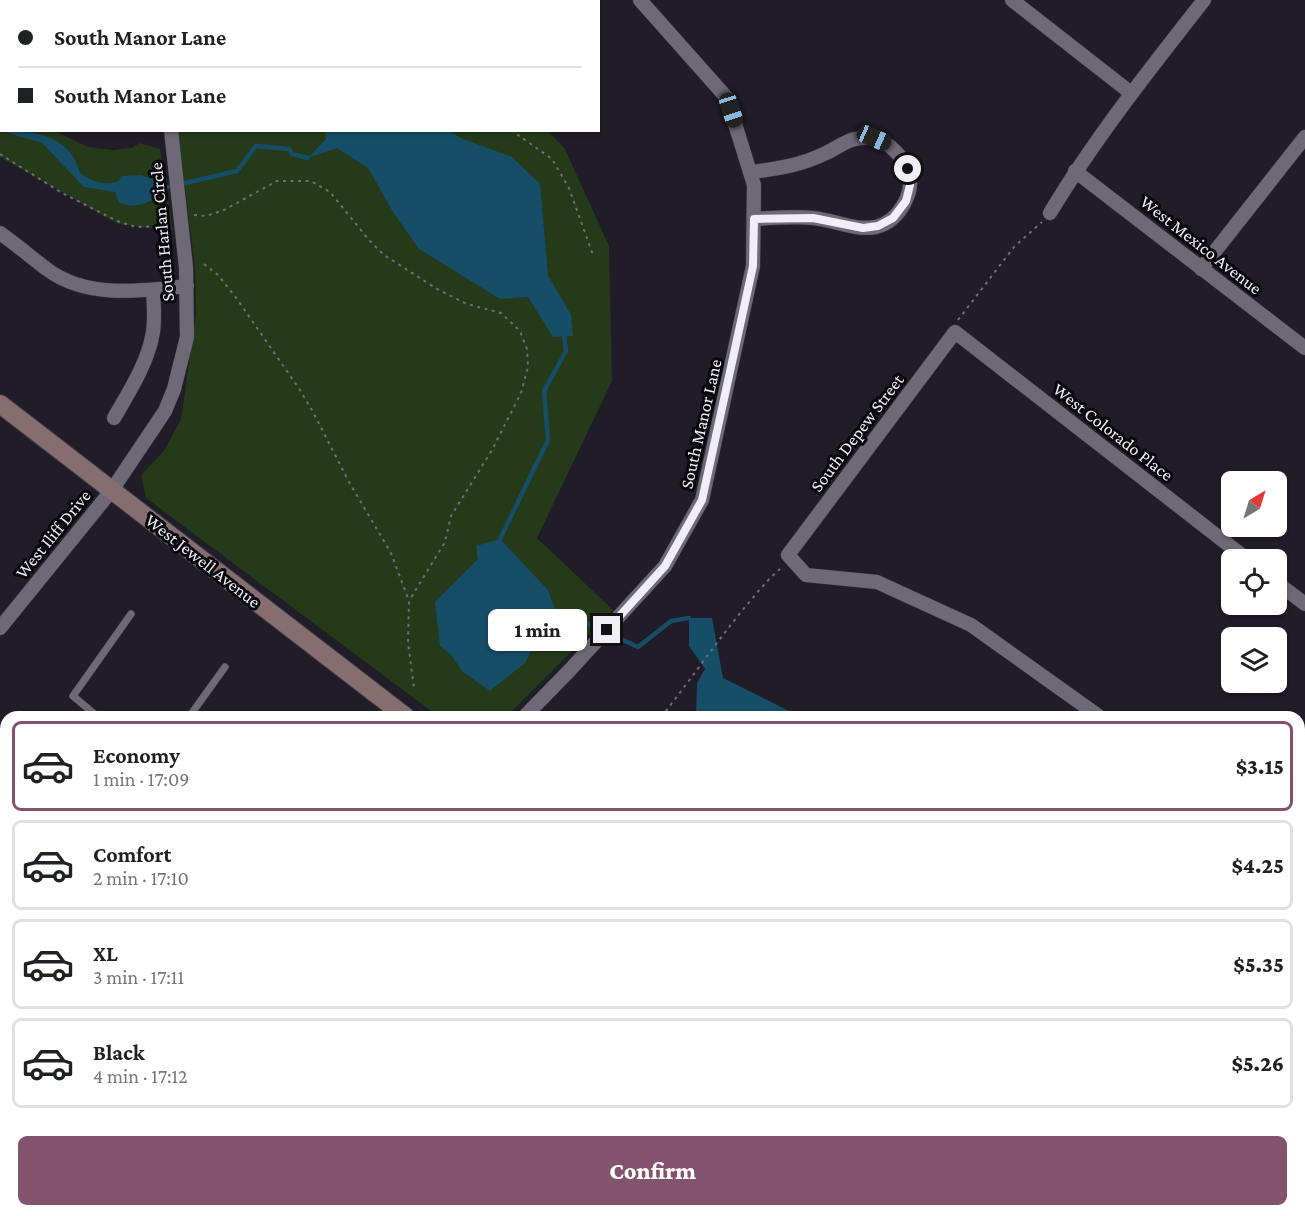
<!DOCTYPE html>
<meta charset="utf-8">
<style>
:root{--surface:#fff;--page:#f6f6f6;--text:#202124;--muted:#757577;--line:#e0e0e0;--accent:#82526e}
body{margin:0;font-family:"Crimson Pro",serif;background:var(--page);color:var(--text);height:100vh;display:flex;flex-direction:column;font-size:22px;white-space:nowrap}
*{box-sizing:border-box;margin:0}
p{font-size:20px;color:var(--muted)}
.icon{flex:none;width:33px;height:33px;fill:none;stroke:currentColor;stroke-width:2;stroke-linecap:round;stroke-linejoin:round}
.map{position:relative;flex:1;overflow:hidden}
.details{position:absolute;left:0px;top:711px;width:1305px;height:506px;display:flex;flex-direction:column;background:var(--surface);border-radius:18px 18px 0 0;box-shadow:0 2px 4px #0004}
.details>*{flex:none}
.banner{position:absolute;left:0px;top:0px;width:600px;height:132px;box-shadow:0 2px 4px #0004;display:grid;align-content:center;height:132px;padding:0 18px;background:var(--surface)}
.needle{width:39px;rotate:38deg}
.fabs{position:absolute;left:1221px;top:471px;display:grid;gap:12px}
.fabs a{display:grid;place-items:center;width:66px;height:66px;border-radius:9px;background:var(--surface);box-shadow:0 2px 4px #0004;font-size:30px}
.end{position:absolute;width:27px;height:27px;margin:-14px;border:8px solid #efedf5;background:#111;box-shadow:0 0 0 3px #111}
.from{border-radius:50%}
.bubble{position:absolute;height:42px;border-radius:9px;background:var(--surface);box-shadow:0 2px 4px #0004;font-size:20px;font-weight:800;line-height:42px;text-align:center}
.car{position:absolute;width:18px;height:36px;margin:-18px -9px;border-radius:8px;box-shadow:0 0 4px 2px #0007;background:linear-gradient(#222 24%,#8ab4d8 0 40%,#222 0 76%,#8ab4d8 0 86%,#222 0)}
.banner b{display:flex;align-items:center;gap:21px;height:57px;font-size:22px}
.banner b+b{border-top:2px solid var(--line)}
.banner i{width:15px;height:15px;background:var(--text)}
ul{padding:10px 0 0;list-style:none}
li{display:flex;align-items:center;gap:18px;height:90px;margin:0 12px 9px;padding:0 6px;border:3px solid var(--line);border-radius:9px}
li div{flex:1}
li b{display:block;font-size:22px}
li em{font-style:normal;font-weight:800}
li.selected{border-color:var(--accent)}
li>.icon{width:54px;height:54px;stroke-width:1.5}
.cta{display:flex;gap:12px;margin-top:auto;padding:12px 18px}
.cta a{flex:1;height:69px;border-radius:9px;background:var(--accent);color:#fff;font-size:24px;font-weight:800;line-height:69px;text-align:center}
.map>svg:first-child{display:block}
.built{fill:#282234}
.green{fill:#243a19}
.water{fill:#154e66}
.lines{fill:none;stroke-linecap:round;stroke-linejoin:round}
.stream{stroke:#154e66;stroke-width:4.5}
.lane-casing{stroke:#3c3a43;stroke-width:8}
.street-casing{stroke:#3c3a43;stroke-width:15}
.secondary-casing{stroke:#3c3a43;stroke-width:20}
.path{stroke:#6f6c77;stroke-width:2;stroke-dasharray:3 4.5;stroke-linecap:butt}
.lane{stroke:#6e6977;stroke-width:7}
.street{stroke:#6e6977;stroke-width:14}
.secondary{stroke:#866e70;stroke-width:18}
.route{stroke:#efedf5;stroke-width:8}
.labels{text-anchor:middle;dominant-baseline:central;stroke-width:6;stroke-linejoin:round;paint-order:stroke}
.street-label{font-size:18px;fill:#efedf5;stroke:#09080d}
</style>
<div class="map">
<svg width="1305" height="1216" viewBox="0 0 1305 1216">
<rect width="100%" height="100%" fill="#201c28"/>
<path class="built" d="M436,1210h573l7,6h-584z"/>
<path class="green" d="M0,103l2,27 53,1 33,16 25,3 18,-2 9,-5 20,6 13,82 -55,-7 -118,-67z
M547,130l18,19 44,97 3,135 -75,157 76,72 -107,107h-67l-293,-219 -5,-23 23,-24 17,-32 15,-104 -1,-47 -17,-137z"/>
<path class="water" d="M2,131c33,-1 69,5 78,42 14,9 23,13 39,8l2,-5 20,-1 17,6 4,14c-15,8 -25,14 -43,8l-4,-11 -31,-5 -42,-44z
M325,131h125l11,7 51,19 28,27 8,91 23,40 2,21 -20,1 -25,-40 -28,2 -81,-50 -26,-37 -25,-44 -31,-20 -29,10 18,-19z
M500,539l48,51 8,22 26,9 -39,6 -18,36 -35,28 -27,-19 -12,-17 -11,-9 -5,-44 43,-43 -2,-13z
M689,618h23l11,60 78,39h-105l1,-34 8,-14 -16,-23z"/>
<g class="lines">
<path class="stream" d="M155,190l82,-19 19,-25 33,3 3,5 16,4
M500,539l48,-99 -4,-49 22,-40 -2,-16
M582,621l56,26 33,-26 18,-3
M1299,1114l6,3"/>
<defs>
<path id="lane" d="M98,717l-25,-21 58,-82
M189,717l36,-50
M1299,892l6,6
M381,1210l7,6
M264,1216l4,-6
M467,1216l4,-6
M522,1216l4,-6
M568,1216l4,-6
M618,1216l4,-6
M662,1216l4,-6
M708,1216l5,-6
M785,1216l18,-6
M967,1216l5,-6"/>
<path id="street" d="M32,0l1,2
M1012,0l119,93
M195,2l1,-2
M0,18l2,1
M1075,171l230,177
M751,172c26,-3 51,-7 75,-19 17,-8 24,-17 46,-15 9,1 17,7 23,13 5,5 11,12 13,19 8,22 -9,51 -32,57 -21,4 -42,-7 -63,-9 -19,-2 -39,0 -59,1
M1050,213c45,-75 100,-144 154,-213
M0,233c17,12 32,25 48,37 40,29 93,21 139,16
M1201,269l104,-132
M114,418c15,-26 34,-55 39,-86 2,-14 1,-28 0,-42
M1276,582l29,22
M0,628l112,-138 53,-79 9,-22 13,-52 -1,-70 -15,-137
M524,717l45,-46 96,-105 37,-66 51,-234 1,-81 -27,-87 -87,-98
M1100,717l-129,-92 -94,-43 -71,-7 -18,-20 167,-223 293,228
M1299,783l6,-2
M0,837l2,-5
M0,1200l6,9
M126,1216l3,-6
M409,1216l4,-6"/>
<path id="secondary" d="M0,404l406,313
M1045,1210l7,6"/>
</defs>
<use href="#lane" class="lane-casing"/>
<use href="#street" class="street-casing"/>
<use href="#secondary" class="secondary-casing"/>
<path class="path" d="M306,0v2
M311,0l2,2
M511,130l41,29 17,29 24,67
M0,154l62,39 55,28 19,6 31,-1
M194,215l12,1 18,-6 53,-29h34l19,11 39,48 15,15 53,34 30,15 34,9 19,18 7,18 1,18 -7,26 -29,57 -41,66 -6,26 -36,59
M204,264l14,11 19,24 63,91 13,22 36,70 42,71 18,48 -1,42 6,45
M958,320l56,-73 28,-25
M661,717c29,-36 55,-75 85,-111 11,-13 21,-26 34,-37"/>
<use href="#lane" class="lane"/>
<use href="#street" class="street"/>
<use href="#secondary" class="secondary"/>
</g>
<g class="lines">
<path class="route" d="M607,630l58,-64 37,-66 51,-234 1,-47 59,-1 50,10 15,-2 15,-8 13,-17 4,-16 -2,-16"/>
</g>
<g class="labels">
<g class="street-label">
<text transform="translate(162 232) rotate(-95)">South Harlan Circle</text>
<text transform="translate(1201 245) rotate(38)">West Mexico Avenue</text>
<text transform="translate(701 424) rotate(-77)">South Manor Lane</text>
<text transform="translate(1113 432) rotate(38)">West Colorado Place</text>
<text transform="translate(857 433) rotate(-53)">South Depew Street</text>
<text transform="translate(53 534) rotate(-51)">West Iliff Drive</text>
<text transform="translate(203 561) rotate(38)">West Jewell Avenue</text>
</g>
</g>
</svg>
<div class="fabs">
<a><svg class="needle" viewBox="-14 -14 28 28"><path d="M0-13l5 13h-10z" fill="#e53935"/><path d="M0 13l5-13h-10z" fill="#757577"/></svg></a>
<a><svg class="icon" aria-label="locate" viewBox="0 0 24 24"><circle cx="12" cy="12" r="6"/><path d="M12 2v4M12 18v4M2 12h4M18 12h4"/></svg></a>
<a><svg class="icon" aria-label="layers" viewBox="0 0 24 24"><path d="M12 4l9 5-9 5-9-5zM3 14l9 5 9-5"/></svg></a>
</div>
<i class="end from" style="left:908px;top:169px"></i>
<i class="end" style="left:607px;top:630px"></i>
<div class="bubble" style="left:488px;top:609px;width:99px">1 min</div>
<i class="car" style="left:731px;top:110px;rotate:162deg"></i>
<i class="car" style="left:874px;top:138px;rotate:114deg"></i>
<div class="banner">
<b><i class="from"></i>South Manor Lane</b>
<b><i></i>South Manor Lane</b>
</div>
<section class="details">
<ul>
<li class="selected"><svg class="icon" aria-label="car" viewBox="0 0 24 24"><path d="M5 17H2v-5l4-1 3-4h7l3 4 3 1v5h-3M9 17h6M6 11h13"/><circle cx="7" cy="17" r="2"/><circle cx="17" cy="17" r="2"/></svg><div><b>Economy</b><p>1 min · 17:09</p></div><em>$3.15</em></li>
<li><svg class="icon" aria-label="car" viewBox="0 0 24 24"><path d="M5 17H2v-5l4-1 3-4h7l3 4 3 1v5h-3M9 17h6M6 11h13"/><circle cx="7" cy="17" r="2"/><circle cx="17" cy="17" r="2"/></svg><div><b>Comfort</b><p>2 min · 17:10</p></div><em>$4.25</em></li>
<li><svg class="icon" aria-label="car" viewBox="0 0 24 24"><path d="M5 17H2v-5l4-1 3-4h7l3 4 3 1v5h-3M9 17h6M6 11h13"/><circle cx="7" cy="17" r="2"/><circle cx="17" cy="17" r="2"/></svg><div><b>XL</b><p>3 min · 17:11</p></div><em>$5.35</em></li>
<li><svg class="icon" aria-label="car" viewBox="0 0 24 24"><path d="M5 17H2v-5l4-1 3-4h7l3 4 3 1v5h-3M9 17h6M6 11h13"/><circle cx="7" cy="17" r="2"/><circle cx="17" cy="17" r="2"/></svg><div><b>Black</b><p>4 min · 17:12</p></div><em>$5.26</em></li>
</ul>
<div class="cta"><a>Confirm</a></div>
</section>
</div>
